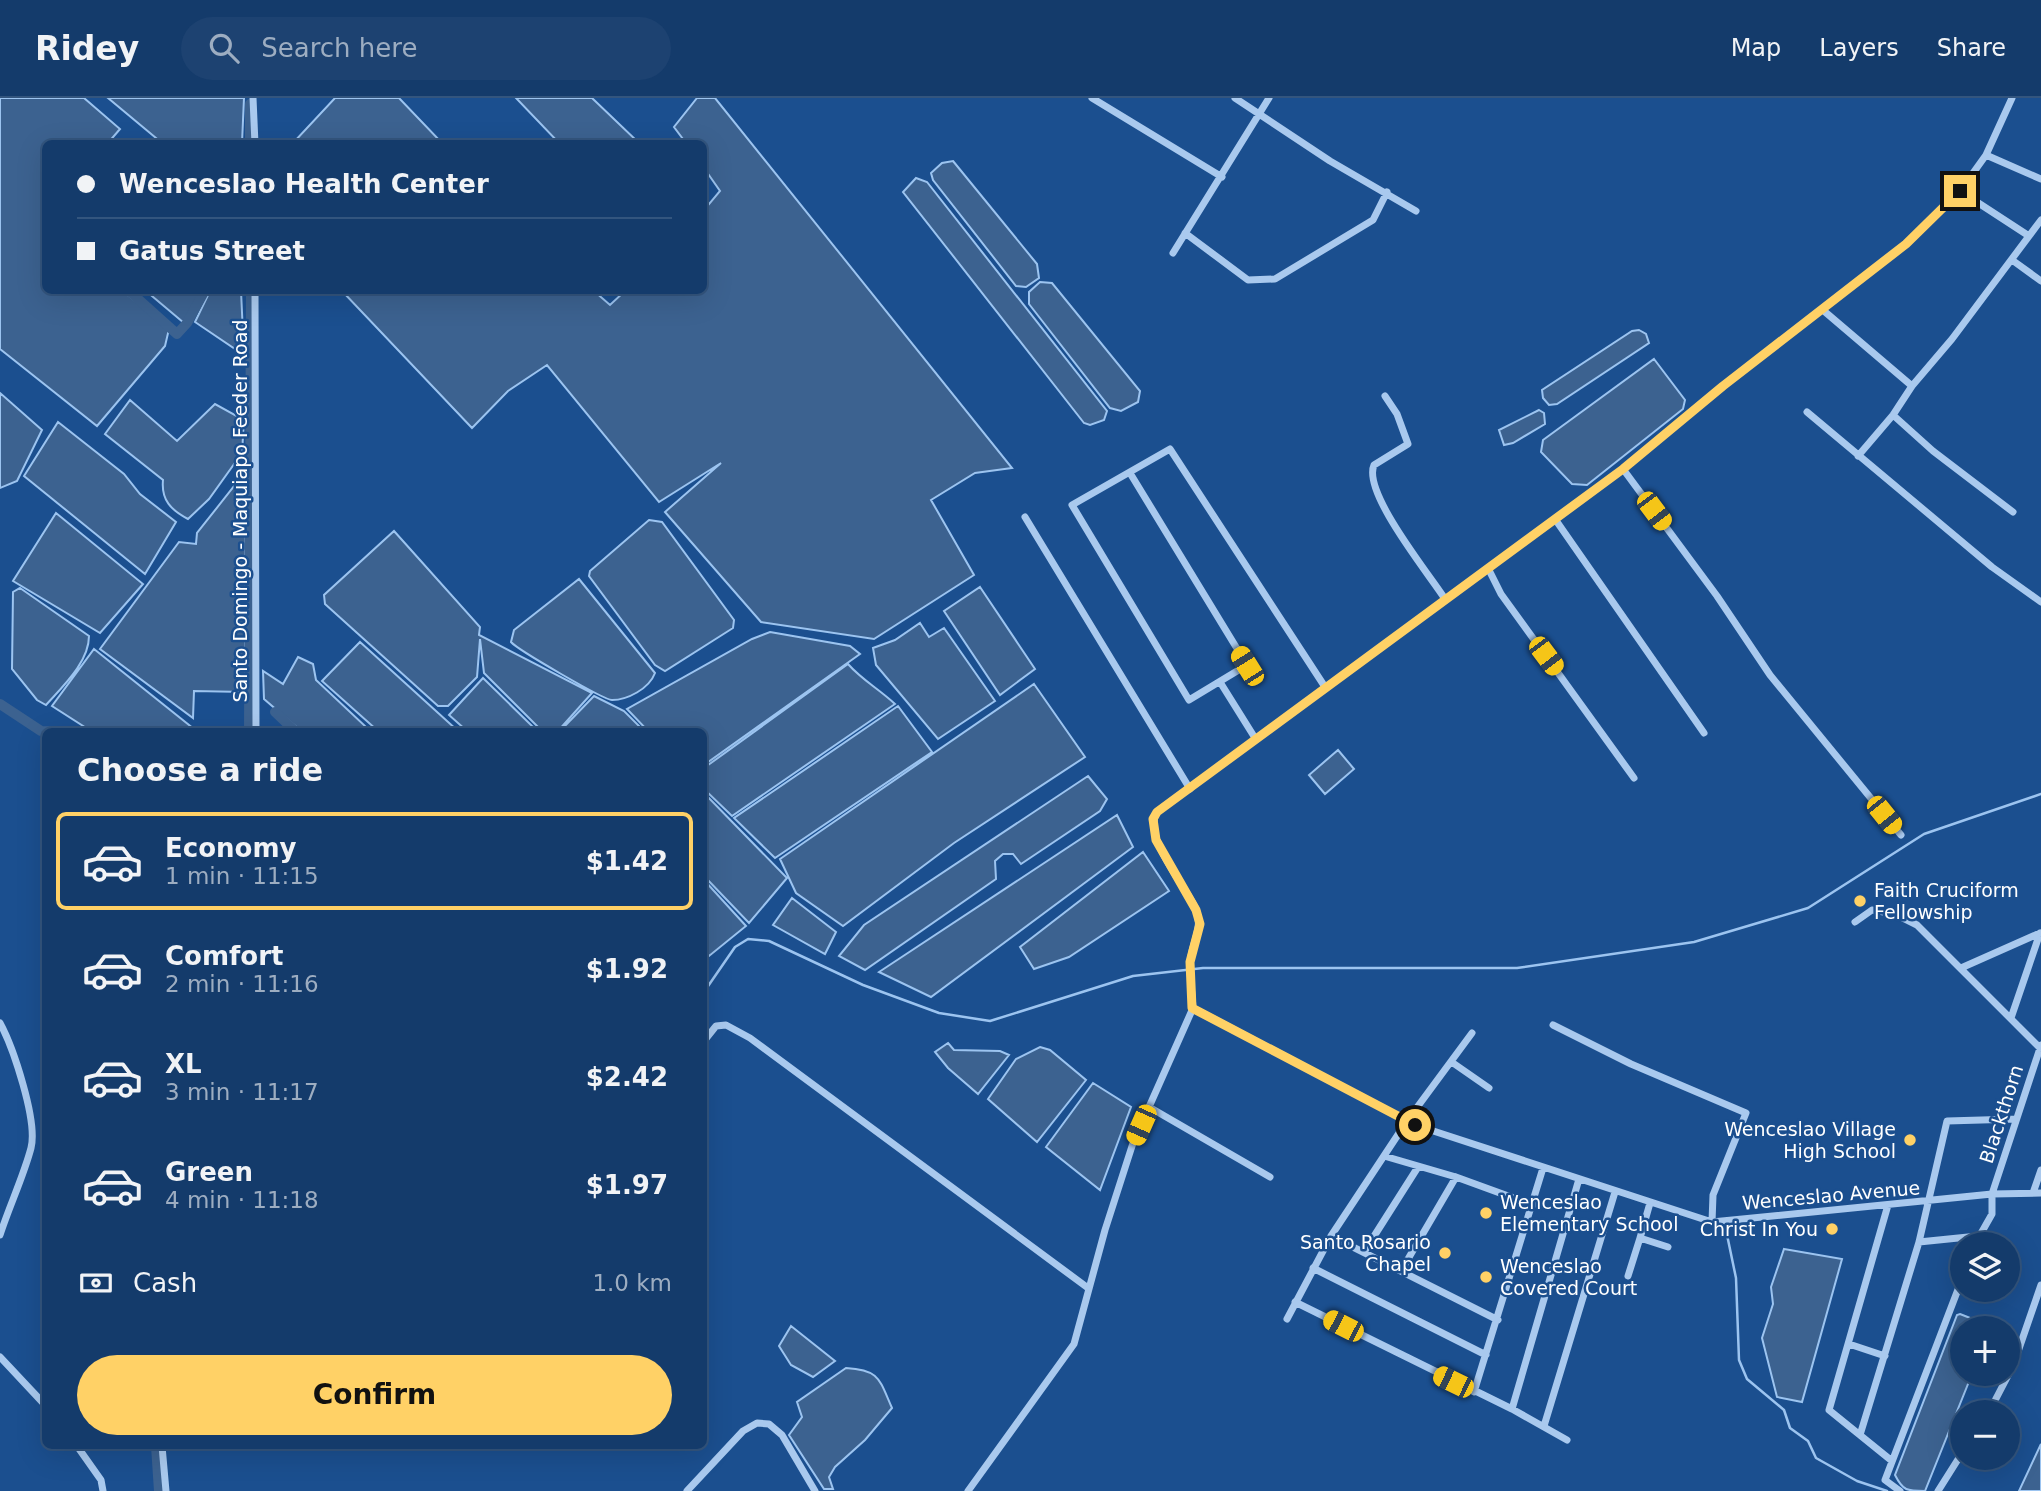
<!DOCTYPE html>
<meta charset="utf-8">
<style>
:root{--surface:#143b6b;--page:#1d4271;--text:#f1f3f6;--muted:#9dadc1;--line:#33557e;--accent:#ffd166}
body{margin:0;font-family:"DejaVu Sans",sans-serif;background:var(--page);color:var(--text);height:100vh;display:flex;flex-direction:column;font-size:26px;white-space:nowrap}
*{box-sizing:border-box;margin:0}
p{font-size:23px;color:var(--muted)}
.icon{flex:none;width:38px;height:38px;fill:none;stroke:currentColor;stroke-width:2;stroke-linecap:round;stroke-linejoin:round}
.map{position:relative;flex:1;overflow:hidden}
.sheet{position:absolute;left:42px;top:630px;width:665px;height:721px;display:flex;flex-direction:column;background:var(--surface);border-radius:10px;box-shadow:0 7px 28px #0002,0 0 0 2px var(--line)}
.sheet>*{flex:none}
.banner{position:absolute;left:42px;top:42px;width:665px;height:154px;border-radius:10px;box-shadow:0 7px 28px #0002,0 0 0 2px var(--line);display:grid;align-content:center;height:154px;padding:0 35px;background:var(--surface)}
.buttons{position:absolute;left:1950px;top:1134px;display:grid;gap:14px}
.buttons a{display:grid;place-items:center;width:70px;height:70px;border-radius:50%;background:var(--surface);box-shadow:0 7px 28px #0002,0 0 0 2px var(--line);font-size:35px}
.end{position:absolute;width:32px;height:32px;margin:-16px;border:9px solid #ffd166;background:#111;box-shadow:0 0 0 4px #111}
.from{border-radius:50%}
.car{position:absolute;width:21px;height:42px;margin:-21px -10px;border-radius:9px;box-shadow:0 0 5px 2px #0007;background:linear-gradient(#f5c518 24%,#345 0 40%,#f5c518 0 76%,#345 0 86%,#f5c518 0)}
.banner b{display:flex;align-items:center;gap:24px;height:66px;font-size:26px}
.banner b+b{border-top:2px solid var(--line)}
.banner i{width:18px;height:18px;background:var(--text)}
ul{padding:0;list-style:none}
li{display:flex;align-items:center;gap:21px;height:98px;margin:0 14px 10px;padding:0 21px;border:4px solid transparent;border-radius:10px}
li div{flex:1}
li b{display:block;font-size:26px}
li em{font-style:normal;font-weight:600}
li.current{border-color:var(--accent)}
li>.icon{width:63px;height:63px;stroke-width:1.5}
h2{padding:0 35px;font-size:32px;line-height:84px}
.pay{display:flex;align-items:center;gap:18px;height:77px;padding:0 35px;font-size:26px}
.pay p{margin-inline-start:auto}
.cta{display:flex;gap:14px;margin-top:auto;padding:14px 35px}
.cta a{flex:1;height:80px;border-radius:42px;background:var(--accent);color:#111;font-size:28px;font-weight:600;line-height:80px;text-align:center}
header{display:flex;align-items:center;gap:42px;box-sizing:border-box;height:98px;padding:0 35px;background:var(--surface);border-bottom:2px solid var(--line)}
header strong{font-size:33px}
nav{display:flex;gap:38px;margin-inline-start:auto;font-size:24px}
.search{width:490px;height:63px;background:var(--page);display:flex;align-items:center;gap:18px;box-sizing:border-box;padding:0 24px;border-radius:38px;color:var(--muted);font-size:26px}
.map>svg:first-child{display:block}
.water{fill:#3c6290;stroke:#9cc4f0;stroke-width:2}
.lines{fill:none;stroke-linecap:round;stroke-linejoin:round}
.stream{stroke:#9cc4f0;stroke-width:2.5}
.canal{stroke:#3c6290;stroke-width:10}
.minor{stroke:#a9c9ee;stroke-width:7}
.route{stroke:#ffd166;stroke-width:9}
.poi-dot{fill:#ffd166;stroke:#1b4f8f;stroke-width:2.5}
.labels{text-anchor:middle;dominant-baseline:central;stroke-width:5;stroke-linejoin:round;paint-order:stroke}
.street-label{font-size:19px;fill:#fff;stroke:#1b4f8f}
.poi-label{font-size:19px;fill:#fff;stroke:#1b4f8f;text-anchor:start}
</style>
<header>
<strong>Ridey</strong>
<div class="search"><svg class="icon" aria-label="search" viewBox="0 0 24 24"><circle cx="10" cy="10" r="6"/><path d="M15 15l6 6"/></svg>Search here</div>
<nav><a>Map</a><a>Layers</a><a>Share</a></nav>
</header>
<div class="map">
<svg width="2041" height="1393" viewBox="0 0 2041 1393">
<rect width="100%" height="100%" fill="#1b4f8f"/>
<path class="water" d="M0,0h84l36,31 -12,14 -62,1v146l77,1 46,38 -4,17 -68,80 -97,-77z
M108,0h136l-2,45h-80z
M335,0h64l43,45h-149z
M516,0h76l47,45h-80z
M697,0h18l297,370 -37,5 -44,27 43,75 -100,64 -113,-17 -96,-110 56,-49 -62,39 -112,-137 -39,26 -36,37 -130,-137h252l16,14 15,-14 79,-1v-80l16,-19 -16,-23v-24l-18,-1 -12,-16z
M953,63l84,103 2,14 -13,9 -10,-1 -83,-106 -2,-7 11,-10z
M916,80l11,4 180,229 -3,9 -14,5 -6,-2 -181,-231z
M1040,184l12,1 88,108 -2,11 -17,9 -11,-3 -81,-104v-12z
M146,193h56l-18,32z
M210,193h31l3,64 -49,-33z
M1639,232l7,4 3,9 -92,61 -8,1 -6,-7 -1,-8 90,-59z
M1654,261l31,41 -2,9 -96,76 -15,-1 -31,-32 2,-12z
M0,295l42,37 -25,51 -17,7z
M130,302l47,41 38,-37 29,16 -2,33 -33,46 -21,20c-17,-9 -27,-19 -25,-39l-58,-46z
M1539,312l5,3 1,11 -32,19 -9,2 -5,-15z
M58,324l66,52 16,20 36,28 -31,52 -121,-98z
M246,373l-1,221 -51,-1 -1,27 -93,-69 79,-107 17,2 1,-11z
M56,415l87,71 -43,49 -87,-52z
M649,422l13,2 72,98 -1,8 -68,43 -10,-6 -66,-89 1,-5z
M394,433l86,96 -1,8 113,58 -34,38h-16l-58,-58 -4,-34 -3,38 -29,29h-10l-113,-102 -1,-9z
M579,481l76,94c-6,16 -28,27 -43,27 -8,0 -94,-50 -101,-58l3,-12z
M980,489l55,82 -35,26 -56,-84z
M20,490l69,48c0,26 -26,50 -43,69l-9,-5 -25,-31 1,-77z
M920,525l9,14 15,-9 51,73 -57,38 -62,-74 -3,-17 22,-8z
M770,534l80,14 10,8 -156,111v-33l-56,-1 -21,-22 125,-70z
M360,544l98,89h-80l-56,-50z
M94,551l100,80v2h-103l-39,-25z
M298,559l15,7 3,16 49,46 -4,5h-60l-37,-32 -1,-28 20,13z
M848,566c14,16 31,25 47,40l-163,112 -28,-27v-21z
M483,580l49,48 6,5h-71l-18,-16z
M1034,586l51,73 -131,86 -111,83 -47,-33 -16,-34z
M594,598l30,15 20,20h-84z
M898,608l34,46 -157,106 -41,-40z
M1338,652l16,19 -29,25 -16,-19z
M1088,678l19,23 -7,12 -79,53 -8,-10h-10l-8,7 1,18 -131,91 -26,-14 25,-31z
M704,695l83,85 -38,45 -45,-47z
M1117,717l16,32 -202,150 -52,-25z
M1143,754l26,39 -100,66 -35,12 -14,-22z
M704,782l42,46 -37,30 -5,-5z
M792,800l44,34 -11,22 -52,-29z
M948,945l6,7 46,1 9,4 -31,39 -30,-26 -13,-16z
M1040,949l10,3 36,30 -49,62 -49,-43 28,-40z
M1093,985l38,24 -31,83 -54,-43z
M1784,1151l58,10 -40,143 -25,-5 -15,-59 11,-34 -2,-17z
M1960,1216l28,11 1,3h-27v46h10l-47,117c-18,0 -22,0 -30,-16l62,-160z
M791,1228l44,35 -22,16 -22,-12 -12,-19z
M846,1270c34,2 33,11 46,40l-27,32 -30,27 -6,10 4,12h-9l-35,-54 13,-18 -5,-15z
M2041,1346v47h-22z"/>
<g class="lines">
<path class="stream" d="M704,894l31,-45 13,-8 21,2 94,44 76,28 51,8 143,-45 70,-8h314l177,-26 114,-34 116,-74 117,-40
M1726,1132l10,48 3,82 8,19 37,31 6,18 18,13 8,17 41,23 30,10"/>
<path class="canal" d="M250,46v-40
M128,192l49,44 10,-11 18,-33
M0,606l41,27 28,1
M275,614l21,20
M249,634l2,-442
M156,1348l3,45"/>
<path class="minor" d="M253,0l2,46
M1092,0l130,79
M1235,0l95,63 86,50
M2012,0l-26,57 -23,32 -57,57 -183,142 -100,83 -466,343c-15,24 27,72 38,95 10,21 -5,37 -5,58 0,14 2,28 3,43l222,117 297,97 280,-28 49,-1
M1986,57l55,24
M1960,93l69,45
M1185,135l63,47 27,-1 98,-59 14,-28
M1173,155l96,-155
M2012,162l29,21
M255,192l1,442
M1824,213l88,75 40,-47 89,-119
M1385,298l12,18 11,30 -34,21c-12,27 55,109 71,134
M1807,314l185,155 49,35
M1893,317l40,36 80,61
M1858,358l35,-41 19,-29
M1623,371l94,127 53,79 131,160
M1130,375l117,192 -58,35 -117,-195 98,-56 155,238
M1025,419l165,272
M1555,421l149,214
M1488,470l13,26 133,184
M1220,584l35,56
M1855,824l17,-12 23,4 22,11 123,123
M1961,870l79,-35
M2011,920l29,-85
M0,925c13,24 38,98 31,125 -7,27 -22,59 -31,87
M1553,927l78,39 115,49 -33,82 -1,27
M704,943l12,-15 10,-1 24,13 338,250
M1453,965l36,25
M1149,1009l121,70
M1384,1058l72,21 77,28
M2033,1095l8,-23
M1650,1105l-10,35 28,9
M1888,1107l-59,205 63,51
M1331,1138l167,84
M1919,1144l59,-6
M1975,1146l17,-30v-20l49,-149
M1364,1154l54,-85
M1313,1170l173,87
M1401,1173l55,-94
M1628,1178l12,-38
M1295,1204l217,107 55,31
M1287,1221l44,-83 76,-115 65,-88
M1849,1246l36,12
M0,1259l46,49
M1474,1294l69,-224
M1512,1311l67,-230
M1989,1314l24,-46 28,-81
M1544,1328l71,-234
M1860,1337l59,-193 28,-121 69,-2
M77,1348l24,34 2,11
M162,1348l4,45
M687,1393l56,-60 14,-8 12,1 13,11 33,56
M968,1393l106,-147 31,-114 28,-87 60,-135
M1900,1393l-15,-11 77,-201
M1938,1393l24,-38"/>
</g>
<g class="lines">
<path class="route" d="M1415,1027l-223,-117 -2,-46 10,-38 -4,-14 -40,-70 -3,-21 4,-7 466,-343 100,-83 183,-142 54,-53"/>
</g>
<g class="poi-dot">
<circle cx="1860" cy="803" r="7"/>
<circle cx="1910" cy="1042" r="7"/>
<circle cx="1486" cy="1115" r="7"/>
<circle cx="1832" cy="1131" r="7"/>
<circle cx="1445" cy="1155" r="7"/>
<circle cx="1486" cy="1179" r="7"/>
</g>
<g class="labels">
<g class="street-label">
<text transform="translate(240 413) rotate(-90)">Santo Domingo - Maquiapo Feeder Road</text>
<text transform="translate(2001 1016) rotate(-72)">Blackthorn</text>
<text transform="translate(1831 1097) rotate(-5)">Wenceslao Avenue</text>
</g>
<g class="poi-label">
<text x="1874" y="792">Faith Cruciform<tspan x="1874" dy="22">Fellowship</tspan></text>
<text x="1896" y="1031" text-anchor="end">Wenceslao Village<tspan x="1896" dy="22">High School</tspan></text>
<text x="1500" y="1104">Wenceslao<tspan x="1500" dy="22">Elementary School</tspan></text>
<text x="1818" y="1131" text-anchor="end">Christ In You</text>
<text x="1431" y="1144" text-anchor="end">Santo Rosario<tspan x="1431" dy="22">Chapel</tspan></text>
<text x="1500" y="1168">Wenceslao<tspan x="1500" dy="22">Covered Court</tspan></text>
</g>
</g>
</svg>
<div class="buttons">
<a><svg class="icon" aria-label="layers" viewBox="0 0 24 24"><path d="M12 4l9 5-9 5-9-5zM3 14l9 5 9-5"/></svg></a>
<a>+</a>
<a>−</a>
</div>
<i class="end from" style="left:1415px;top:1027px"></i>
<i class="end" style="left:1960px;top:93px"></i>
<i class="car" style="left:1654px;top:413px;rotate:143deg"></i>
<i class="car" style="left:1546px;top:558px;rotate:143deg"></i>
<i class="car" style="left:1247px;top:568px;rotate:328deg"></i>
<i class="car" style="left:1884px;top:717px;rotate:141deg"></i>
<i class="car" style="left:1141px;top:1027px;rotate:204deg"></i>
<i class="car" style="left:1343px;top:1228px;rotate:297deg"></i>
<i class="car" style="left:1453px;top:1284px;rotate:296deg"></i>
<div class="banner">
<b><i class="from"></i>Wenceslao Health Center</b>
<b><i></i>Gatus Street</b>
</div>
<section class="sheet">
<h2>Choose a ride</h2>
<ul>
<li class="current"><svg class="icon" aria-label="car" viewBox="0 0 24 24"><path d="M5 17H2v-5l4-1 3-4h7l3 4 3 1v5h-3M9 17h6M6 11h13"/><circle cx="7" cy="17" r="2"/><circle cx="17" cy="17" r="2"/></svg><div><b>Economy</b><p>1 min · 11:15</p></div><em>$1.42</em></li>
<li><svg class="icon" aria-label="car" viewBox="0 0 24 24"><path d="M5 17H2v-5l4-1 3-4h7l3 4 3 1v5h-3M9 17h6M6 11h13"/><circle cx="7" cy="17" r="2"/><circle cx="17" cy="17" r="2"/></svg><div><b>Comfort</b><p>2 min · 11:16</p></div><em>$1.92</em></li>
<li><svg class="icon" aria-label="car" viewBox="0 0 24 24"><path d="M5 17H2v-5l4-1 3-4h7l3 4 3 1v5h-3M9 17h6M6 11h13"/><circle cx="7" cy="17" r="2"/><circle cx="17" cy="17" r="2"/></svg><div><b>XL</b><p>3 min · 11:17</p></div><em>$2.42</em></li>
<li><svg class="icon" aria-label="car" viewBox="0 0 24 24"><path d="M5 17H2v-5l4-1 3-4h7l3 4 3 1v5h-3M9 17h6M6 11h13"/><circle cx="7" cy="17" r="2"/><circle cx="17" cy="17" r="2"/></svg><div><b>Green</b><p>4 min · 11:18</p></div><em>$1.97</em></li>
</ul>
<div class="pay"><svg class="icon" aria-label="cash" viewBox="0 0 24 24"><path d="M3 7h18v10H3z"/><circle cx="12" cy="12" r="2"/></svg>Cash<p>1.0 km</p></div>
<div class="cta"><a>Confirm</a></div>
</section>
</div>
